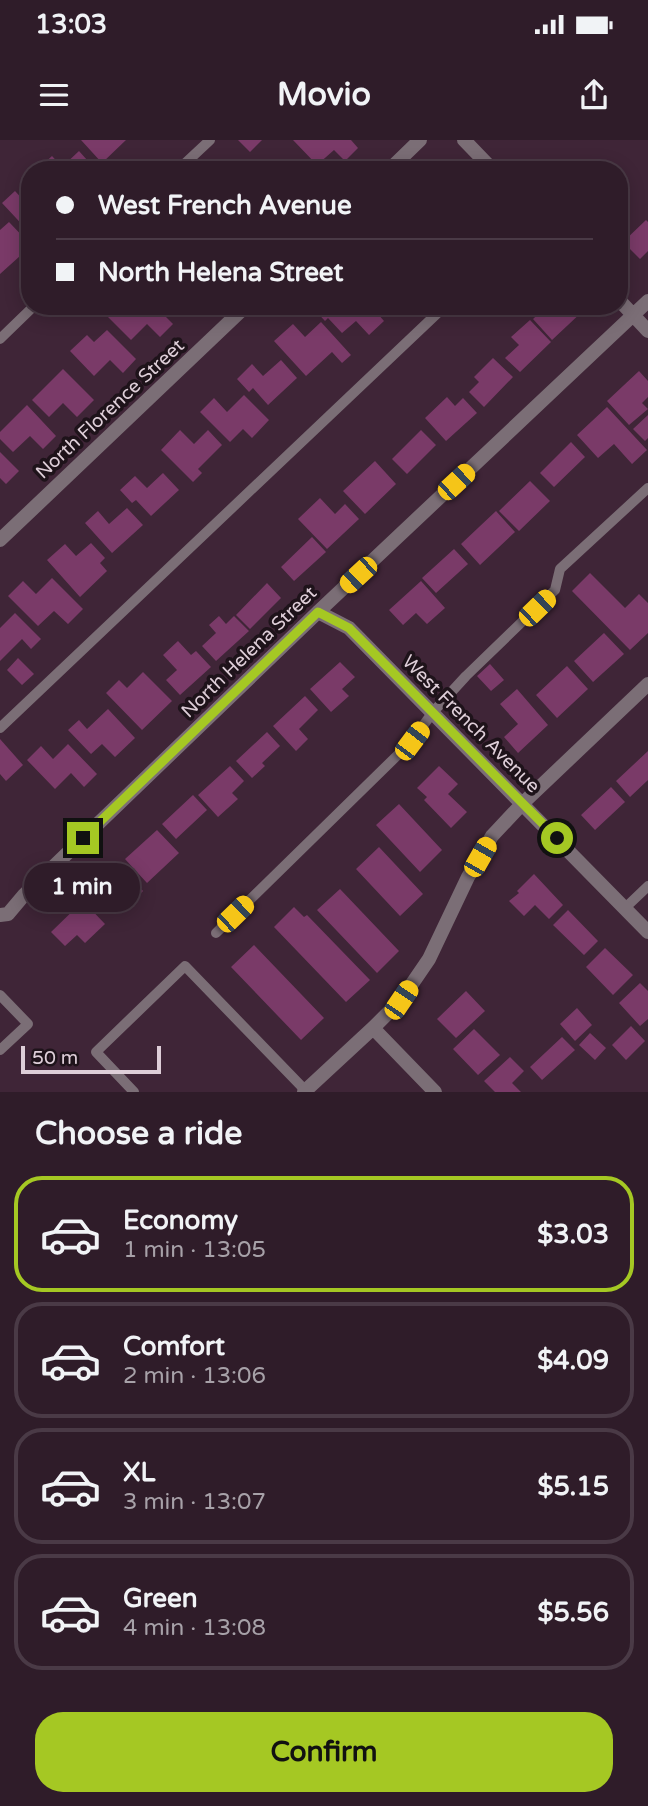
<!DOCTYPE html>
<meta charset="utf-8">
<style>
:root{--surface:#2f1c29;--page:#3b2935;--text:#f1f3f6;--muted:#a7a1a8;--line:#4a3a46;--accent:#a5c823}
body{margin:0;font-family:"Varela Round",sans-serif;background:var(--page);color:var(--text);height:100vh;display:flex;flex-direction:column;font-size:26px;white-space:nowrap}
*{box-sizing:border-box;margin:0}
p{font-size:23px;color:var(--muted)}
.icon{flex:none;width:38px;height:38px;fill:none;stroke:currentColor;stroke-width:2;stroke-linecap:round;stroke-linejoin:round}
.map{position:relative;height:952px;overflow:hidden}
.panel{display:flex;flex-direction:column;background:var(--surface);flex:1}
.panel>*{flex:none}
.hud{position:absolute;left:21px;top:21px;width:607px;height:154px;border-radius:28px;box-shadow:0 4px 18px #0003,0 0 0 2px var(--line);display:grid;align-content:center;height:154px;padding:0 35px;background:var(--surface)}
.scale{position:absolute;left:21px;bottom:18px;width:140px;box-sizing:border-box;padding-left:7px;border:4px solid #deced8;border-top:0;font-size:19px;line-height:24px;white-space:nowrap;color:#deced8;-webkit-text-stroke:5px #1e131a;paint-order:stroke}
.end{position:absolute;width:32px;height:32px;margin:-16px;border:9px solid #a5c823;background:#111;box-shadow:0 0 0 4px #111}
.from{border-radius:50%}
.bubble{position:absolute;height:49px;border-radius:24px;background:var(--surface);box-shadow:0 4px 18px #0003,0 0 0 2px var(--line);font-size:23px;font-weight:700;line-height:49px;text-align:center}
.car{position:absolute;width:21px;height:42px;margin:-21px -10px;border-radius:9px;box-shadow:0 0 5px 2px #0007;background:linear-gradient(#f5c518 24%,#345 0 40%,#f5c518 0 76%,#345 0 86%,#f5c518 0)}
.hud b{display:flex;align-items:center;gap:24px;height:66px;font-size:26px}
.hud b+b{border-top:2px solid var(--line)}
.hud i{width:18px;height:18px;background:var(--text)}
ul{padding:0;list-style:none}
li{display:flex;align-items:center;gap:21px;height:116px;margin:0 14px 10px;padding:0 21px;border:4px solid var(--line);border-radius:28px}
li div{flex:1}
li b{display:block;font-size:26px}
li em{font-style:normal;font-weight:700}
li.active{border-color:var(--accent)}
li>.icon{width:63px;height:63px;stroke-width:1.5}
h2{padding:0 35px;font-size:32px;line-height:84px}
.cta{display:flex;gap:14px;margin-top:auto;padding:14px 35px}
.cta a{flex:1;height:80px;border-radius:28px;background:var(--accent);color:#111;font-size:28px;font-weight:700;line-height:80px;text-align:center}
.status{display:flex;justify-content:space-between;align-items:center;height:49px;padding:0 35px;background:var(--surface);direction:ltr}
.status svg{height:19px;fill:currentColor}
header{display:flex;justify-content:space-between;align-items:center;height:91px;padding:0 35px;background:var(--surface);font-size:32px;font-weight:700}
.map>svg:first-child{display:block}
.building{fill:#7a3a68}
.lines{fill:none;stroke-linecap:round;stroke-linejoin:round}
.service{stroke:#7b6e76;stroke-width:10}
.minor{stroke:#7b6e76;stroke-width:14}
.route{stroke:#a5c823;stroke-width:9}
.labels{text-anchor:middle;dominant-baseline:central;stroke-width:7;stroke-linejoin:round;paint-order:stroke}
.street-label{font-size:19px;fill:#deced8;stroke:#1e131a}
</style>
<div class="status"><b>13:03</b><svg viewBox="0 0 49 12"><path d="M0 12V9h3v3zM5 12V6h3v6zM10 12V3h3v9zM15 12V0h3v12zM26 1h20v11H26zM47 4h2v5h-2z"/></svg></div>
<header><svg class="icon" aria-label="menu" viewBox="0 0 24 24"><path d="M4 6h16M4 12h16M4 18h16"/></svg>Movio<svg class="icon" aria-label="share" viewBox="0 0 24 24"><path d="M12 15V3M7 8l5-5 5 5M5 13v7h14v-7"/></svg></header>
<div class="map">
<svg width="648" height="952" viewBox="0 0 648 952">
<rect width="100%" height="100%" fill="#3f2537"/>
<path class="building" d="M81,0h45l-24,23z
M238,0h24l-12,12z
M293,0h58l7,8 -13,13 -11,-11 -17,15z
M79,11l17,19h-59l15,-14 10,11z
M301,20l8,10h-31l7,-6 5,6z
M15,51l12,13 3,-2v31l-28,-30z
M646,80l2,2v29l-8,8 -17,-17z
M9,82l21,22v3l-30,27v-44z
M116,166h9l3,4 4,-4h23l18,18 -13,13 -13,-13 -16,16 -25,-25z
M311,166h60l13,15 -15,14 -13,-14 -14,12 -14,-15 -3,3z
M547,166h33l4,4 -32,30 -19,-21z
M530,180l21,22 -31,30 -15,-14 14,-13 -8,-8z
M321,182l30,33 -9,8 -10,-11 -26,24 -32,-35 19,-17 12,13z
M107,190l29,29 -13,14 -13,-13 -16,16 -24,-25 17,-16 7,7z
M493,218l20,19 -29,30 -15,-15 10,-10 -5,-5z
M281,220l16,18 -29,27 -15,-17 -4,4 -12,-13 15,-15 11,12z
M63,229l31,31 -17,17 -14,-14 -14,14 -17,-17z
M639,231l9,10v16l-6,6 6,6 -19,16 -22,-24z
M244,255l25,25 -17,18 -9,-9 -13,13 -30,-30 14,-14 13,14z
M447,257l8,9 8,-8 14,15 -31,28 -21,-23z
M27,265l29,31 -13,13 -13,-13 -17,16 -13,-13v-7z
M607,267l40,43 -15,14 -18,-20 -16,14 -21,-23z
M648,275v23l-3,3 -12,-12z
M180,290l14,14 14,-14 14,15 -24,24 4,4 -9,9 -32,-32z
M421,290l15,15 -29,29 -15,-15z
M571,302l14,15 -31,30 -14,-14z
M0,312l19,19 -13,13 -6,-6z
M375,321l21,23 -31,30 -22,-23z
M163,333l16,17 -28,26 -15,-16 -4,3 -12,-13 15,-14 12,12z
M530,341l20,20 -31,30 -20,-20z
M320,358l15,16 10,-10 14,15 -32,30 -29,-30z
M127,368l16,17 -31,28 -27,-30 13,-12 11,13z
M496,371l19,21 -35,33 -19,-21z
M312,397l14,15 -32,29 -13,-14z
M91,403l14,15 -5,5 7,8 -27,26 -33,-37 18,-16 11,12z
M454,409l14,15 -32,29 -14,-15z
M590,433l35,35 14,-14 9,9v30l-18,17 -58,-59z
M52,438l31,31 -15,15 -14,-13 -16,15 -30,-30 15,-15 13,13z
M421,441l24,27 -18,16 -11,-11 -13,12 -14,-15z
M267,443l14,15 -31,31 -14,-14z
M15,473l26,26 -10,10 -9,-10 -22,22v-33z
M219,476l7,8 8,-8 15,15 -33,30 -14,-15 14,-13 -7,-8z
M604,493l20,21 -31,28 -19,-21z
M178,501l13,14 5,-4 15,16 -31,28 -14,-15 11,-10 -14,-15z
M18,518l16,16 -12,11 -15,-15z
M340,522l15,15 -13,12 7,7 -18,16 -21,-23z
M490,524l14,16 -13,11 -14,-15z
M567,526l21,23 -31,29 -21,-23z
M143,532l29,29 -30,29 -36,-37 13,-13 8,8z
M517,549l31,36 -30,28 -14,-16 14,-13 -18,-20z
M305,556l13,14 -19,19 9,10 -12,12 -23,-25z
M108,569l27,29 -20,19 -13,-13 -11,10 -23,-24 11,-10 8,9z
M267,592l13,14 -18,17 3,3 -13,12 -16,-17z
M0,599l23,26 -17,16 -6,-7z
M68,604l29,30 -13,13 -13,-14 -16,16 -28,-29 14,-14 12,13z
M648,611v29l-18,17 -14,-16z
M230,626l14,15 -12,12 6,6 -20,18 -20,-22z
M439,626l19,18 -10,10 19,18 -16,16 -27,-28 3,-3 -10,-9z
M611,647l14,15 -30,28 -14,-15z
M193,655l14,15 -31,29 -14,-15z
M399,664l43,46 -22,22 -44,-47z
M157,690l22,23 -32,30 -22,-24z
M379,707l44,47 -23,22 -44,-47z
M118,726l25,25 -16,16 -11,-10 -13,13 -15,-14z
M534,734l29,31 -14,14 -14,-14 -11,11 -15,-15 10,-8 -2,-2z
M340,749l59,62 -22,22 -60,-63z
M83,761l22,23 -20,19 -8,-8 -12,11 -14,-14z
M294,767l10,10 3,-2 63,65 -24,22 -72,-75z
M568,770l30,31 -14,14 -31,-30z
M254,805l70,73 -23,22 -70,-73z
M605,808l28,27 -20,20 -27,-28z
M640,843l8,8v28l-8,7 -21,-23z
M466,851l19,20 -29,27 -19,-19z
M577,868l15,17 -17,16 -15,-17z
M631,886l14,15 -19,19 -14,-15z
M474,889l26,26 -22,20 -25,-26z
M590,893l16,15 -11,12 -16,-15z
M562,897l13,13 -33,30 -12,-13z
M510,917l14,14 -12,12 9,9h-26l-11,-11z"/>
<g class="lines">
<path class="service" d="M178,30l32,-30
M0,199l34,-33
M0,588l445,-422
M625,768l23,-22
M216,793l196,-192 21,-29 33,-36 89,-86 5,-21 88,-81
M0,855l28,29 -28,26
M134,952l-38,-40 89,-86 120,124"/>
<path class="minor" d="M464,0l29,30
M389,30l31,-30
M620,161l28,30
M0,400l246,-234
M318,472l31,16 299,304
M0,775l8,-1 16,-19 294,-283 330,-311
M373,888l62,64
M304,952l69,-64 28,-28 28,-41 39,-82 24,-41 31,-33 125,-119"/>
</g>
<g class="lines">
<path class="route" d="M83,698l235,-226 31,16 208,210"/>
</g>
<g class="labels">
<g class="street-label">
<text transform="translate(110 269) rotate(-43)">North Florence Street</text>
<text transform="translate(249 512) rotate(-44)">North Helena Street</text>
<text transform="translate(471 584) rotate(45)">West French Avenue</text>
</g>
</g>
</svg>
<div class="scale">50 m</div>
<i class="end from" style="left:557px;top:698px"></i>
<i class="end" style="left:83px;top:698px"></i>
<div class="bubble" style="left:24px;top:723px;width:116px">1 min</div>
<i class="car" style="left:456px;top:342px;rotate:47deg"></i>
<i class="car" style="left:358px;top:435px;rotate:227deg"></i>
<i class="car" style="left:537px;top:468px;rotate:46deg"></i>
<i class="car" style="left:412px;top:601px;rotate:37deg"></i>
<i class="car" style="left:480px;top:717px;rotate:30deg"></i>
<i class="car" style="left:235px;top:774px;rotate:46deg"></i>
<i class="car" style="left:401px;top:860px;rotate:34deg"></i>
<div class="hud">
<b><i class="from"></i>West French Avenue</b>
<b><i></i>North Helena Street</b>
</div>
</div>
<section class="panel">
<h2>Choose a ride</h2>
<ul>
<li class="active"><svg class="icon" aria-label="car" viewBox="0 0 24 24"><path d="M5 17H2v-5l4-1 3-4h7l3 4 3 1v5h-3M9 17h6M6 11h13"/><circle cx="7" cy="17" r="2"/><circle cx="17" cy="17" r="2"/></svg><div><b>Economy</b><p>1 min · 13:05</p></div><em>$3.03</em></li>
<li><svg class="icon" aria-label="car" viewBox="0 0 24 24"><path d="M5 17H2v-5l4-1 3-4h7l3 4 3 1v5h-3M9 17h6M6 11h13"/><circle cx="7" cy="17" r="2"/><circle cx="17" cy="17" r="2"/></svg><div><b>Comfort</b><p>2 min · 13:06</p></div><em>$4.09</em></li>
<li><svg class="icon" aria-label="car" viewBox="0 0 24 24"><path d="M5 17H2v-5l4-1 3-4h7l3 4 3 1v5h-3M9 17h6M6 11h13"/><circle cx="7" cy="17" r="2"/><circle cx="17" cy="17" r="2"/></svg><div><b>XL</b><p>3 min · 13:07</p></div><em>$5.15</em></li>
<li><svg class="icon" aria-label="car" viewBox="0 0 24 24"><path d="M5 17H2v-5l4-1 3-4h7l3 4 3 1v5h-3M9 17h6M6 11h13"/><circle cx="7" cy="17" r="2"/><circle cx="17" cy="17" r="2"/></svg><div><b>Green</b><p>4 min · 13:08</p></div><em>$5.56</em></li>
</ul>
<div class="cta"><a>Confirm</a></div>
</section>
